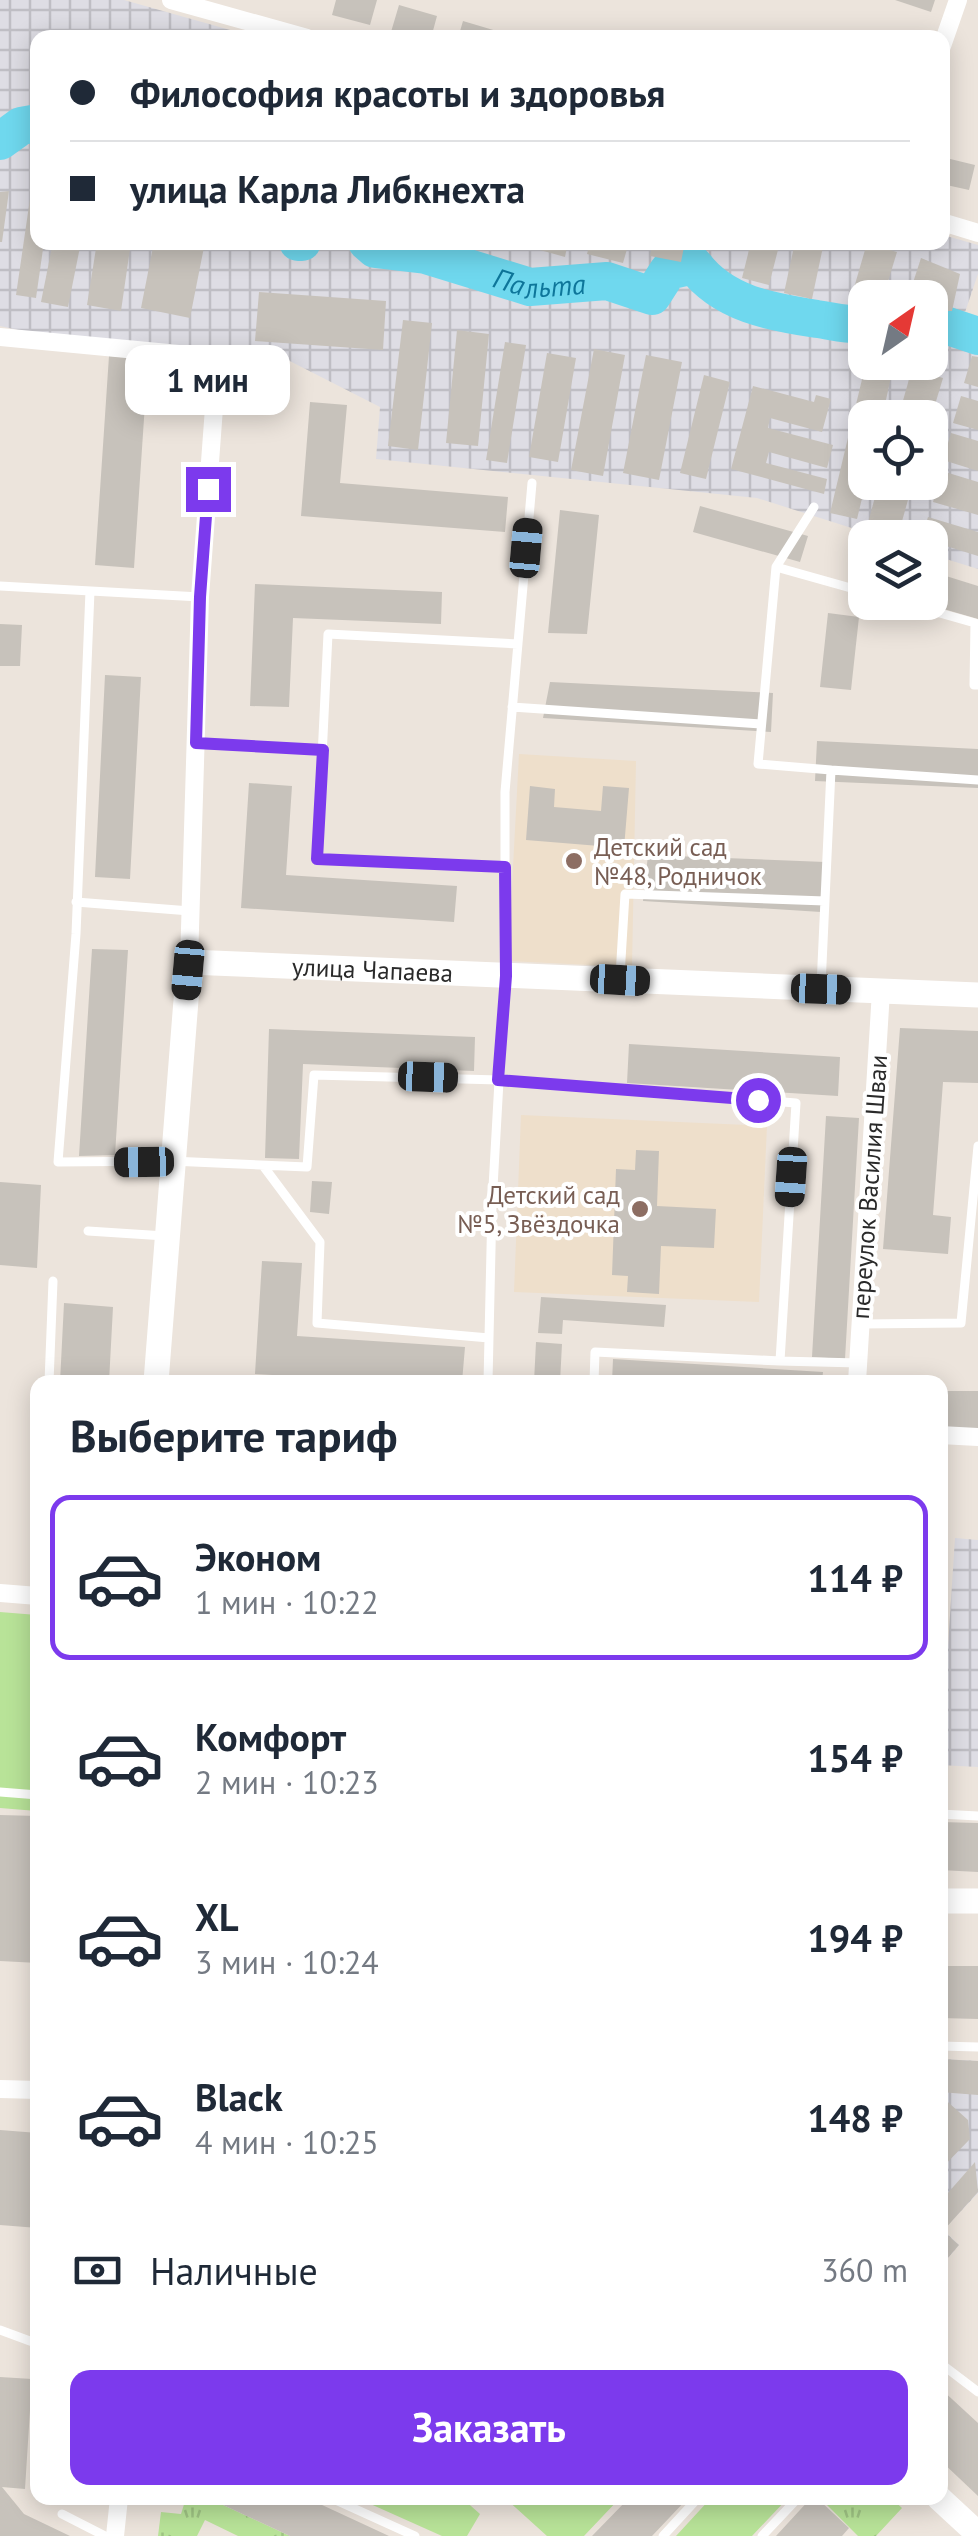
<!DOCTYPE html>
<html lang="ru">
<meta charset="utf-8">
<style>
:root{--surface:#fff;--page:#f6f6f7;--text:#1f2937;--muted:#747a83;--line:#e0e1e3;--accent:#7c3aed}
body{margin:0;font-family:"PT Sans",sans-serif;background:var(--page);color:var(--text);height:100vh;display:flex;flex-direction:column;font-size:38px;white-space:nowrap}
*{box-sizing:border-box;margin:0}
p{font-size:32px;color:var(--muted)}
.icon{flex:none;width:55px;height:55px;fill:none;stroke:currentColor;stroke-width:2;stroke-linecap:round;stroke-linejoin:round}
.map{position:relative;flex:1;overflow:hidden}
.panel{position:absolute;left:30px;top:1375px;width:918px;height:1130px;display:flex;flex-direction:column;background:var(--surface);border-radius:20px;box-shadow:0 5px 25px #0003}
.panel>*{flex:none}
.top-card{position:absolute;left:30px;top:30px;width:920px;height:220px;border-radius:20px;box-shadow:0 5px 25px #0003;display:grid;align-content:center;height:220px;padding:0 40px;background:var(--surface)}
.needle{width:65px;rotate:34deg}
.fabs{position:absolute;left:848px;top:280px;display:grid;gap:20px}
.fabs a{display:grid;place-items:center;width:100px;height:100px;border-radius:20px;background:var(--surface);box-shadow:0 5px 25px #0003;font-size:50px}
.end{position:absolute;width:45px;height:45px;margin:-22px;border:12px solid #7c3aed;background:#fff;box-shadow:0 0 0 5px #fff}
.from{border-radius:50%}
.bubble{position:absolute;height:70px;border-radius:20px;background:var(--surface);box-shadow:0 5px 25px #0003;font-size:32px;font-weight:600;line-height:70px;text-align:center}
.car{position:absolute;width:30px;height:60px;margin:-30px -15px;border-radius:12px;box-shadow:0 0 8px 2px #0007;background:linear-gradient(#222 24%,#8ab4d8 0 40%,#222 0 76%,#8ab4d8 0 86%,#222 0)}
.top-card b{display:flex;align-items:center;gap:35px;height:95px;font-size:38px}
.top-card b+b{border-top:2px solid var(--line)}
.top-card i{width:25px;height:25px;background:var(--text)}
ul{padding:0;list-style:none}
li{display:flex;align-items:center;gap:30px;height:165px;margin:0 20px 15px;padding:0 20px;border:5px solid transparent;border-radius:20px}
li div{flex:1}
li b{display:block;font-size:38px}
li em{font-style:normal;font-weight:600}
li.current{border-color:var(--accent)}
li>.icon{width:90px;height:90px;stroke-width:1.5}
h2{padding:0 40px;font-size:45px;line-height:120px}
.pay{display:flex;align-items:center;gap:25px;height:110px;padding:0 40px;font-size:38px}
.pay p{margin-inline-start:auto}
.primary-button{display:flex;gap:20px;margin-top:auto;padding:20px 40px}
.primary-button a{flex:1;height:115px;border-radius:20px;background:var(--accent);color:#fff;font-size:40px;font-weight:600;line-height:115px;text-align:center}
.map>svg:first-child{display:block}
.industrial{fill:url(#industrial-grid);fill-rule:evenodd}
.education{fill:#eedfcb}
.grass{fill:url(#grass-tufts)}
.park{fill:#b8e398}
.lines{fill:none;stroke-linecap:round;stroke-linejoin:round}
.river{stroke:#6fd8ee;stroke-width:38}
.building{fill:#c7c2bb}
.lane{stroke:#fff;stroke-width:9}
.street{stroke:#fff;stroke-width:18}
.secondary{stroke:#fff;stroke-width:25}
.route{stroke:#7c3aed;stroke-width:12}
.education-dot{fill:#8d6e63;stroke:#fff;stroke-width:4}
.labels{text-anchor:middle;dominant-baseline:central;stroke-width:8;stroke-linejoin:round;paint-order:stroke}
.education-label{font-size:25px;fill:#785e54;stroke:#fff;text-anchor:start}
.street-label{font-size:25px;fill:#2a2a2a;stroke:#fff}
.water-label{font-size:28px;font-style:italic;fill:#0e769a;stroke:#fff}
</style>
<div class="map">
<svg width="978" height="2536" viewBox="0 0 978 2536">
<defs>
<pattern id="industrial-grid" width="8" height="8" patternUnits="userSpaceOnUse" patternTransform="scale(2.5)"><rect width="8" height="8" fill="#dedde4"/><path d="M0 4h8M4 0v8" fill="none" stroke="#bfbec4"/></pattern>
<pattern id="grass-tufts" width="24" height="20" patternUnits="userSpaceOnUse" patternTransform="scale(2.5)"><rect width="24" height="20" fill="#b8e398"/><path d="M3 7l-1-3M5 7V3M7 7l1-3M15 17l-1-3M17 17v-4M19 17l1-3" fill="none" stroke="#9ec383"/></pattern>
</defs>
<rect width="100%" height="100%" fill="#ece4dc"/>
<path class="industrial" d="M0,0h124l131,37 -217,1 -1,80 -7,-2 -30,14z
M33,135l5,5v102h249l9,7 63,-3 35,14 34,2 102,33 75,-10 51,16 14,-27 24,-4 5,9 41,26 45,12 80,10v35h65v-37l27,8 21,17v219l-48,-15v-16l-50,-1 -123,-39 -381,-39 4,-52 -106,-54 -216,-14 -58,-13v-171zM865,418h65v64h-65z
M943,235l35,10v29l-16,47 -32,-4v-19h-65v22h-8l-110,-23 -37,-22 -14,-12 -30,4 -15,24 -48,-15 -69,4 -90,-27 -67,-10 565,-1z
M955,1538l23,2v227l-38,-2v-119h8z
M940,2059l38,2v132l-35,37 16,15 -19,22z"/>
<path class="education" d="M519,754l117,7 -4,206 -124,-6z
M521,1115l246,11 -8,176 -245,-10z"/>
<path class="grass" d="M186,2498h22l82,38h-52l-33,-16 -8,16h-39l3,-24 20,2z
M820,2498h71l11,10 -26,28h-18z"/>
<path class="park" d="M0,1612l37,3v196l-37,-3z
M357,2498h105l18,16 -13,22h-25z
M505,2498h115l-36,38h-37z
M711,2498h77l-36,38h-76z"/>
<g class="lines">
<g class="river">
<path d="M0,141l21,-15 17,-3"/>
<path d="M298,242h4"/>
<path id="s1" d="M367,242l8,7 51,6 104,32 77,-6 45,15 16,-25 26,-6c29,39 77,47 123,54 16,2 32,7 48,5"/>
<path d="M930,320l48,16"/>
</g>
</g>
<path class="building" d="M336,0h41l-7,25 -38,-10z
M895,0h40l-4,12z
M399,5l38,11 -6,22h-21l-19,-6z
M463,21l37,11 -1,6h-41z
M942,157l33,8 -6,25 -27,-6z
M9,191l-7,51h-2v-50z
M31,192l7,1v49h6l-8,56 -20,-3z
M53,242h28l-13,65 -27,-5z
M97,242h34l-10,69 -34,-6z
M154,242h51l-15,76 -49,-10z
M542,242h26l-3,15 -25,-7z
M590,242h39l-6,21 -36,-9z
M653,242h32l-4,20 -31,-6z
M751,242h29l-11,43 -27,-7z
M795,242h29l-12,57 -28,-6z
M867,243l30,9 -14,46h-18v12l-16,-5z
M921,258l39,16 -8,37h-22v-13h-22z
M259,292l127,9 -3,49 -128,-9z
M403,320l29,3 -14,127 -30,-4z
M457,330l32,4 -11,112 -32,-3z
M505,342l21,3 -19,118 -21,-3z
M594,349l31,6 -22,121 -32,-6z
M547,353l29,5 -18,104 -29,-5z
M646,355l36,7 -23,118 -36,-7z
M109,356l39,3 -14,209 -39,-3z
M972,356l6,1v30l-14,-4z
M912,369l31,9 -12,40h-33z
M864,371l27,6 -9,41h-17l1,64 -9,37 -27,-6z
M704,375l26,7 -24,97 -26,-6z
M753,386l61,16 2,-7 15,4 -9,33 -52,-14 -2,10 65,17 -6,23 -58,-16 -3,11 61,16 -3,15 -93,-25z
M961,396l17,5v29l-25,-7z
M310,402l37,3 -7,78 168,14 -3,35 -204,-16z
M951,433l27,8v30l-35,-11z
M942,471l36,11v33l-45,-13z
M879,482h34l-14,50 -31,-9z
M700,506l108,30 -8,26 -107,-30z
M560,510l39,5 -12,119 -39,-1z
M928,517l50,15v24l-48,-15v-3h-8z
M930,571l48,15v33l-48,-14z
M255,584l187,8 -1,32 -148,-6 -4,89 -39,-1z
M828,613l31,4 -8,73 -31,-3z
M0,624l22,1 -2,41h-20z
M105,675l36,2 -11,202 -35,-2z
M550,682l223,11 -2,39 -228,-14z
M817,741l161,8v39l-163,-7z
M249,783l43,3 -6,89 171,11 -3,36 -213,-14z
M530,786l25,3 -1,18 47,4 2,-25 26,2 -5,60 -98,-8z
M648,855l177,7 -4,50 -178,-11z
M92,949l36,1 -13,205 -36,1z
M900,1028l78,3v52l-35,-1 -10,133 18,2 -3,37 -65,-5z
M269,1029l206,8 -1,34 -171,-7 -4,95 -34,-1z
M629,1044l211,13 -2,39 -211,-13z
M826,1116l33,2 -14,241 -33,-2z
M636,1150l23,1 -2,55 59,3 -2,39 -53,-2 -2,48 -32,-2 1,-16 -16,-1 4,-106 19,1z
M312,1181l20,1 -3,32 -19,-2z
M0,1182l41,3 -4,83 -37,-3z
M262,1261l40,2 -5,73 168,11 -3,35h-70l-137,-8z
M541,1297l125,8 -2,22 -101,-7 -1,14 -24,-1z
M64,1303l49,4 -4,75h-49z
M536,1342l26,2 -2,38h-26z
M613,1359l210,13 -1,10h-210z
M940,1391h38v38h-38z
M0,1815l38,1v147l-38,-2z
M940,1822l38,1v49l-38,-2z
M940,1966h38v53l-38,-1z
M940,2059l38,2v34l-38,-3z
M940,2095l28,25 2,19 -30,31z
M0,2130l38,3v95l-38,-3z
M975,2162l3,30 -35,39 16,14 -19,22v-65z
M0,2377l32,2 -7,110 -23,-2 22,27 46,22h-70z
M940,2388l38,35v73l-38,-36z
M208,2498h99l82,38h-99z
M629,2498h59l-36,38h-60z
M811,2498h6l32,30 -7,8h-66z"/>
<g class="lines">
<path class="lane" d="M776,567l38,-60
M0,586l200,11
M90,591l-14,343 -18,228 113,-1 136,6 7,-92 185,5 297,23 -16,258 -185,-9 -1,30
M901,602l74,21 -1,62h4
M512,707l249,17
M196,743l127,7
M831,770l-73,-6 18,-197 89,25
M505,867l-188,-8 11,-225 190,10
M76,902l114,9
M620,976l5,-82 200,7
M821,986l10,-216 147,10
M264,1167l56,75 -3,81 172,15
M88,1231l77,5
M861,1324l100,-1 17,-177
M780,1361l78,2
M49,1382l4,-101
M488,1382l4,-177 13,-230v-183l27,-309
M0,1792l38,3
M940,1814l38,2
M940,2046l38,1
M0,2330l38,14
M940,2363l38,29
M331,2498l84,38
M62,2514l43,22
M663,2536l35,-38
M762,2536l36,-38"/>
<path class="street" d="M171,0l136,38
M942,46l16,-46
M942,222l36,11
M0,337l221,21 -5,23 -16,216 -11,365
M857,1382l24,-391
M940,1435l38,2
M0,1593l38,3
M0,2089l38,1
M115,2536l4,-38"/>
<g class="secondary">
<path id="s2" d="M156,1382l33,-420 789,33"/>
<path d="M940,1901h38"/>
<path d="M939,2498l39,36"/>
</g>
</g>
<g class="lines">
<path class="route" d="M208,489l-8,108 -4,146 127,7 -6,109 188,8 1,109 -8,104 260,20"/>
</g>
<g class="education-dot">
<circle cx="574" cy="861" r="10"/>
<circle cx="640" cy="1209" r="10"/>
</g>
<g class="labels">
<g class="education-label">
<text x="594" y="847">Детский сад<tspan x="594" dy="29">№48, Родничок</tspan></text>
<text x="620" y="1195" text-anchor="end">Детский сад<tspan x="620" dy="29">№5, Звёздочка</tspan></text>
</g>
<g class="street-label">
<text stroke="none"><textPath href="#s2" startOffset="605">улица Чапаева</textPath></text>
<text transform="translate(869 1187) rotate(-86)">переулок Василия Шваи</text>
</g>
<g class="water-label">
<text stroke="none"><textPath href="#s1" startOffset="180">Пальта</textPath></text>
</g>
</g>
</svg>
<div class="fabs">
<a><svg class="needle" viewBox="-14 -14 28 28"><path d="M0-13l5 13h-10z" fill="#e53935"/><path d="M0 13l5-13h-10z" fill="#747a83"/></svg></a>
<a><svg class="icon" aria-label="locate" viewBox="0 0 24 24"><circle cx="12" cy="12" r="6"/><path d="M12 2v4M12 18v4M2 12h4M18 12h4"/></svg></a>
<a><svg class="icon" aria-label="layers" viewBox="0 0 24 24"><path d="M12 4l9 5-9 5-9-5zM3 14l9 5 9-5"/></svg></a>
</div>
<i class="end from" style="left:758px;top:1100px"></i>
<i class="end" style="left:208px;top:489px"></i>
<div class="bubble" style="left:125px;top:345px;width:165px">1 мин</div>
<i class="car" style="left:526px;top:548px;rotate:5deg"></i>
<i class="car" style="left:188px;top:970px;rotate:185deg"></i>
<i class="car" style="left:620px;top:980px;rotate:93deg"></i>
<i class="car" style="left:821px;top:989px;rotate:92deg"></i>
<i class="car" style="left:428px;top:1077px;rotate:92deg"></i>
<i class="car" style="left:144px;top:1162px;rotate:269deg"></i>
<i class="car" style="left:791px;top:1177px;rotate:184deg"></i>
<div class="top-card">
<b><i class="from"></i>Философия красоты и здоровья</b>
<b><i></i>улица Карла Либкнехта</b>
</div>
<section class="panel">
<h2>Выберите тариф</h2>
<ul>
<li class="current"><svg class="icon" aria-label="car" viewBox="0 0 24 24"><path d="M5 17H2v-5l4-1 3-4h7l3 4 3 1v5h-3M9 17h6M6 11h13"/><circle cx="7" cy="17" r="2"/><circle cx="17" cy="17" r="2"/></svg><div><b>Эконом</b><p>1 мин · 10:22</p></div><em>114 ₽</em></li>
<li><svg class="icon" aria-label="car" viewBox="0 0 24 24"><path d="M5 17H2v-5l4-1 3-4h7l3 4 3 1v5h-3M9 17h6M6 11h13"/><circle cx="7" cy="17" r="2"/><circle cx="17" cy="17" r="2"/></svg><div><b>Комфорт</b><p>2 мин · 10:23</p></div><em>154 ₽</em></li>
<li><svg class="icon" aria-label="car" viewBox="0 0 24 24"><path d="M5 17H2v-5l4-1 3-4h7l3 4 3 1v5h-3M9 17h6M6 11h13"/><circle cx="7" cy="17" r="2"/><circle cx="17" cy="17" r="2"/></svg><div><b>XL</b><p>3 мин · 10:24</p></div><em>194 ₽</em></li>
<li><svg class="icon" aria-label="car" viewBox="0 0 24 24"><path d="M5 17H2v-5l4-1 3-4h7l3 4 3 1v5h-3M9 17h6M6 11h13"/><circle cx="7" cy="17" r="2"/><circle cx="17" cy="17" r="2"/></svg><div><b>Black</b><p>4 мин · 10:25</p></div><em>148 ₽</em></li>
</ul>
<div class="pay"><svg class="icon" aria-label="cash" viewBox="0 0 24 24"><path d="M3 7h18v10H3z"/><circle cx="12" cy="12" r="2"/></svg>Наличные<p>360 m</p></div>
<div class="primary-button"><a>Заказать</a></div>
</section>
</div>
